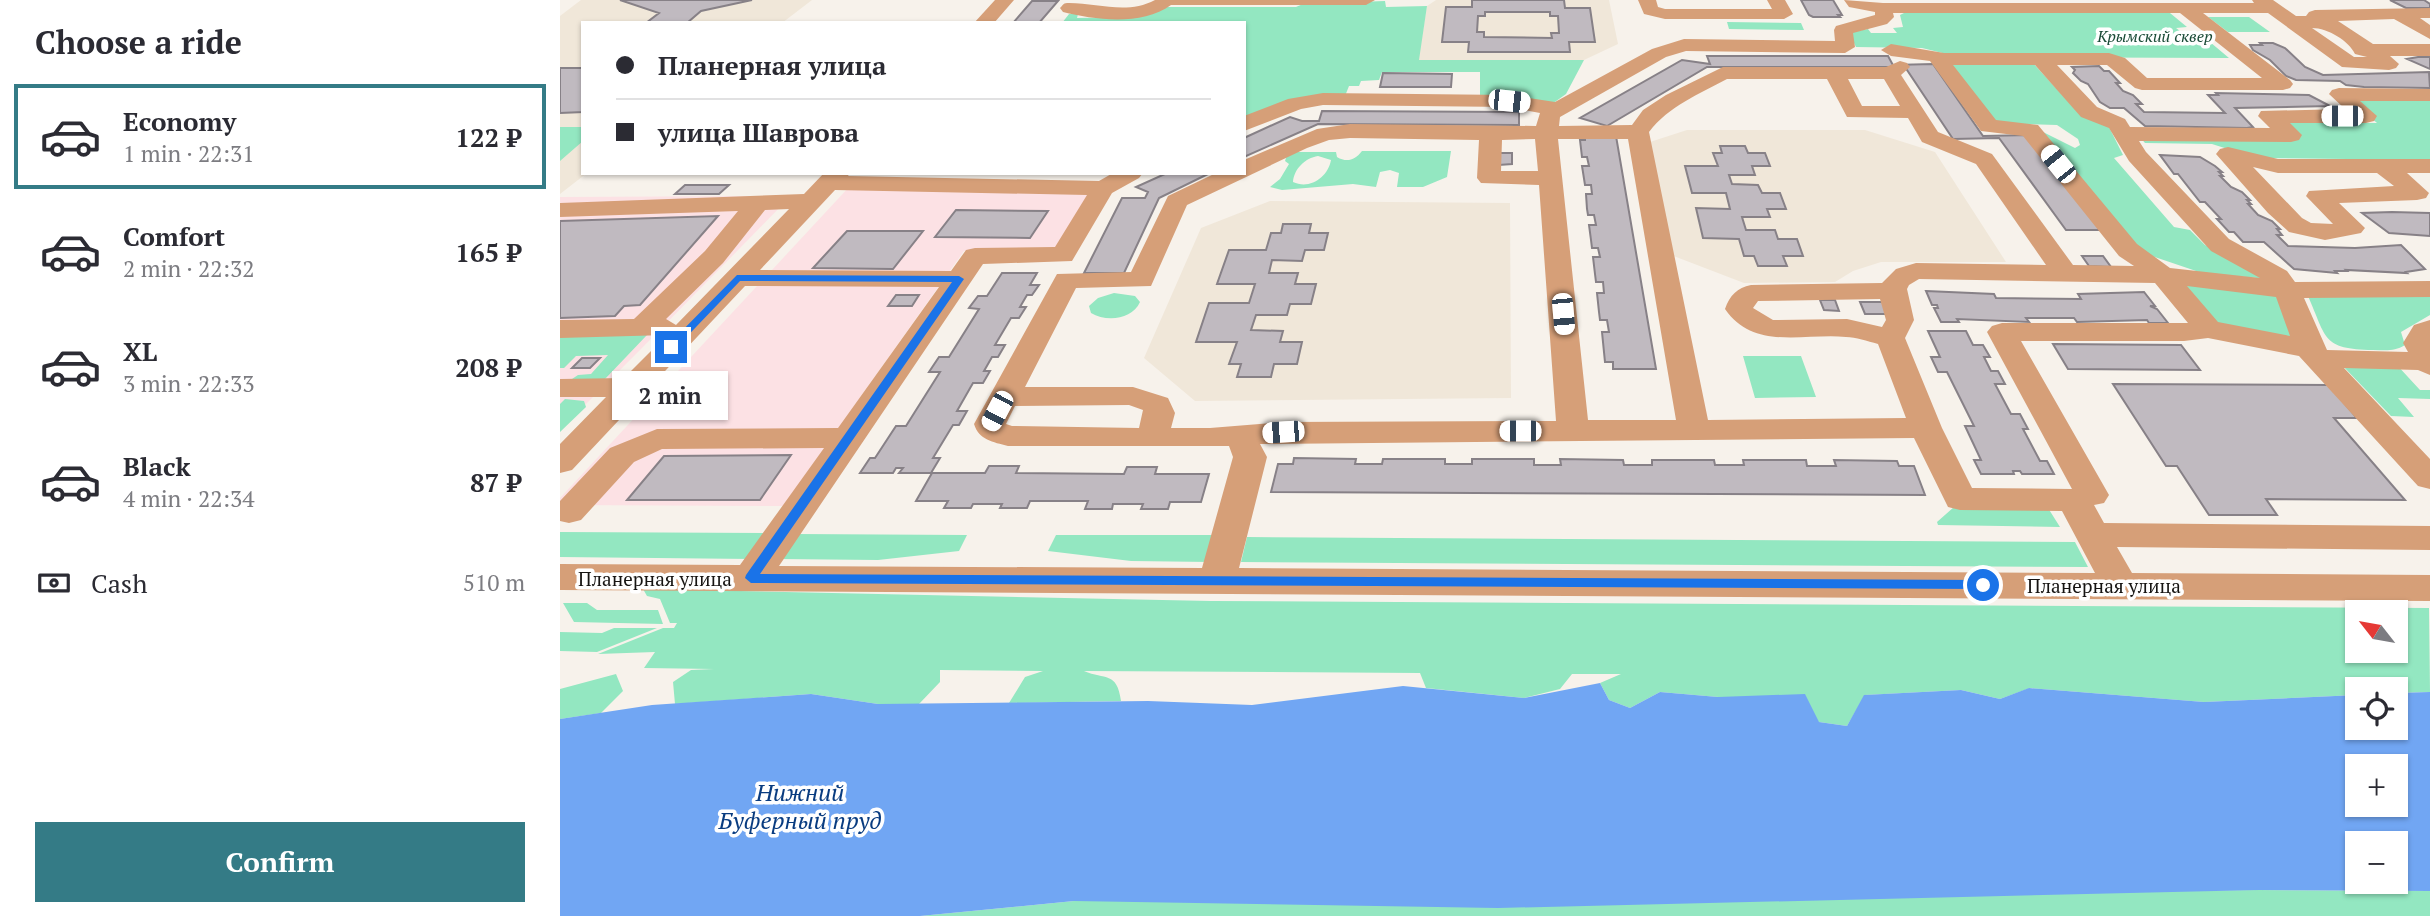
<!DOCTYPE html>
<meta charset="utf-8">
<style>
:root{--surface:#fff;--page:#f2f2f3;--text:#2b2b33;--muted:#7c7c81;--line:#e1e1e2;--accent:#347b86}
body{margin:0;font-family:"PT Serif",serif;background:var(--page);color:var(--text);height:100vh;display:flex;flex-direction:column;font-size:26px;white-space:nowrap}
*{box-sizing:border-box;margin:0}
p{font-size:23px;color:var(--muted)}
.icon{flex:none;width:38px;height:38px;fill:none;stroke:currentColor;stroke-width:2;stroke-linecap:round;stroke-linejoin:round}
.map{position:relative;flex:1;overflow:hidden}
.side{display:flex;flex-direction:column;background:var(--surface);width:560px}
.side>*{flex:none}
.top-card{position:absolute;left:21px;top:21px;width:665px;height:154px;border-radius:0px;box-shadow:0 2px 5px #0004;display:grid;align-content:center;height:154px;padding:0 35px;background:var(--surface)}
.needle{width:46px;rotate:301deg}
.controls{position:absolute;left:1785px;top:600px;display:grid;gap:14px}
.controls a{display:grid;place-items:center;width:63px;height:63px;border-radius:0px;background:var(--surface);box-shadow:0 2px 5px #0004;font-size:35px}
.end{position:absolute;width:32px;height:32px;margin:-16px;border:9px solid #1a73e8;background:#fff;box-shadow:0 0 0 4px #fff}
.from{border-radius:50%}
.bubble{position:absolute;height:49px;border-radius:0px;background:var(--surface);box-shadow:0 2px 5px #0004;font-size:23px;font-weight:700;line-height:49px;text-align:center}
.car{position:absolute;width:21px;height:42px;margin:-21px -10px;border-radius:9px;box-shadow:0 0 5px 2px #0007;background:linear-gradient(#fff 24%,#345 0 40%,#fff 0 76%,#345 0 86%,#fff 0)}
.top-card b{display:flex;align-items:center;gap:24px;height:66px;font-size:26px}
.top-card b+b{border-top:2px solid var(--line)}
.top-card i{width:18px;height:18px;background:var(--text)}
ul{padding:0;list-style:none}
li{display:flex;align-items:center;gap:21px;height:105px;margin:0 14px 10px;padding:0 21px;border:4px solid transparent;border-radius:0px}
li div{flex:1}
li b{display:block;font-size:26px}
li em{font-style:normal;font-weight:700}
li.on{border-color:var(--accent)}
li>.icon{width:63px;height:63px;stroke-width:1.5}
h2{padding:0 35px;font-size:32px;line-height:84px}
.pay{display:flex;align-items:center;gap:18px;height:77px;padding:0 35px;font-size:26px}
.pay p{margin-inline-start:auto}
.cta{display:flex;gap:14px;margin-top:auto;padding:14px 35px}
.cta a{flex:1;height:80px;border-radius:0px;background:var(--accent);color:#fff;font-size:28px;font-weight:700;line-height:80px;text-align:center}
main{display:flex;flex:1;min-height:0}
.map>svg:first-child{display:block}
.commercial{fill:#fce1e4}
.built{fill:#f0e7d9}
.green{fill:#93e7c1;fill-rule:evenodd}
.water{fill:#71a6f3;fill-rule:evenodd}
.building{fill:#c0bac0;stroke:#878187;stroke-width:2;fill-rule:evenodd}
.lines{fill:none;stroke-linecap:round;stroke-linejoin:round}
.minor{fill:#d69f78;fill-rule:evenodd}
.route{fill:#1a73e8}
.labels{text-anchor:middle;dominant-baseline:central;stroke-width:7;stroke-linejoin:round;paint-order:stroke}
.far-park-label{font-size:16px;font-style:italic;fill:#194a36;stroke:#fff}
.street-label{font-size:19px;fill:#161412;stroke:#fff}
.near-water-label{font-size:24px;font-style:italic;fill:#093c80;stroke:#fff}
</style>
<main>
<section class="side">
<h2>Choose a ride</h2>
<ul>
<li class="on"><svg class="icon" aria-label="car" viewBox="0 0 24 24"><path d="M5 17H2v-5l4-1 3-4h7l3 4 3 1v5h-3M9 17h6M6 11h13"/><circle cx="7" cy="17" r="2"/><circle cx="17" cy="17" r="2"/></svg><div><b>Economy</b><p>1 min · 22:31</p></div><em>122 ₽</em></li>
<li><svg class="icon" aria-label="car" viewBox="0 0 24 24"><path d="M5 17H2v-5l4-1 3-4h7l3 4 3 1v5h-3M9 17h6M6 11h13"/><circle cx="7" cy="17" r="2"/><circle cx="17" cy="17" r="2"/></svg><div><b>Comfort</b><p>2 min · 22:32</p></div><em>165 ₽</em></li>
<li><svg class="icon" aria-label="car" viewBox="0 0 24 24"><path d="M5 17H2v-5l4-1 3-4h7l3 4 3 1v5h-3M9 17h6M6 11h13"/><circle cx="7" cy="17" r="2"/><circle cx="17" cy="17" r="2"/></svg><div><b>XL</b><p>3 min · 22:33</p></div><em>208 ₽</em></li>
<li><svg class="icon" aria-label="car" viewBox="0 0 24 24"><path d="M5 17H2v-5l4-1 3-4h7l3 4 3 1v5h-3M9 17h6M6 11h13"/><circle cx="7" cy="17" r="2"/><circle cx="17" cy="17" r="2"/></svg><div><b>Black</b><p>4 min · 22:34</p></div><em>87 ₽</em></li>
</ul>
<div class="pay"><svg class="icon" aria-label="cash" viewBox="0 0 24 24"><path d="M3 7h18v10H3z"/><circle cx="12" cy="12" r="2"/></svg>Cash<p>510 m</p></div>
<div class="cta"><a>Confirm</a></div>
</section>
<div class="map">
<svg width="1870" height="916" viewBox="0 0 1870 916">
<rect width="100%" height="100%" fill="#f7f2eb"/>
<path class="commercial" d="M290,186l243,3 -37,62h-92l-181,255 -223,-1v-7z
M231,196l-150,153 -81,81v-233z"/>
<path class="built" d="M21,0h231l-30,23h-199v150h4l-27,21v-178z
M876,0h173l9,44 -34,16h-166l9,-54z
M1127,130h178l70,22 71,110h-125l-28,9 -18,11 -91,1 -73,-28 -21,-113z
M710,201l240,2 1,195 -316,3 -51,-43 57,-130z"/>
<path class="green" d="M825,1l1,6 41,-1 -8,54h165l-18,34 -14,10 -72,-6v-26h-98l-3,8 -18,1 -2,5h-10l-4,10 -101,24v-97h-182l7,-9h9l-1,4 53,-1 34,-10h132l7,-3z
M1346,12l264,1 17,14 -11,1 12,9h16l25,21 -270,-1 -37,-9 -66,-1 -6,-12 1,-3 17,-3 3,4h26l-4,-5 10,-1 -3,-12z
M1648,17h41l21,15h-42z
M1167,22l74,1 3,7 -75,-1z
M1387,62h85l44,48 32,15 15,30 -9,3 60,69 16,3 15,15 63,34 -66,-6 -68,-23 -100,-121 -42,-3zM1467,124l30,1 21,14 2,6 -5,3z
M1790,100h80v60l-174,-2 -44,-14 -67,-1 -6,-7 160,1 -17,-15 95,1z
M0,127h23v14l-23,20z
M802,151h89l-4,26 -24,10h-26l2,-14 -9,-3 -10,2 -4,15 -23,-3 -71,6 -12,-3 10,-8 9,-15 -4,-3 2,-6 7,-3h42l1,5c10,6 18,3 25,-6zM758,156l13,4c-3,17 -21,30 -38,22 1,-13 12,-24 25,-26z
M1614,279l107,15 18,48 -87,-18z
M554,293l21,3 5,6c-8,18 -34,20 -49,11l-2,-7 9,-8z
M1870,294v21l-29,17 4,13c-11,7 -20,5 -32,5 -51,-1 -46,-11 -65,-54z
M0,334l87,1 -42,44 -31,1 -2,-1 6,-4 13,-1 17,-19 -32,1 -12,12h-4z
M1183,356h58l15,41 -61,1z
M1780,363l56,1 24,26h10v9l-32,-1 16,19 -23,-1z
M5,399l19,2 2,6 -26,25v-28z
M1394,507l94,1 12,19 -122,-2 -1,-3z
M0,532l210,1 -18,26 -192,-2z
M236,534l171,1 -8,16 -81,9 -99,-1z
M496,535h161l-7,27 -79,-1 -83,-10z
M687,537l828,5 13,25 -847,-5z
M83,589l568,12 1218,7 1,84 -34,1v-3h-39v5l-153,7 -174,-14 -30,11 -39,-9 -96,5 -18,31 -28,-4 -101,-25 -58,-5 -30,16 -21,-8 -9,-17 21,-9h-49l-12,15 -36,9 -98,-10 -6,-15 -336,-2c21,9 33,0 37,30l-112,2 16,-26 18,-6 -103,-1v12l-21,22h-41l-67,-10 -136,10 -2,-22 18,-12 23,-1 -70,-1 11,-16 -57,2 65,-26h11l3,-5h-7l-10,-24 -13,-3zM1797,612h39v39h-39z
M3,603h24l10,7h61l5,14 -89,-2z
M54,628h43l-60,24 -37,-1v-19l42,1z
M56,674l7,17 -22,22 -41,6v-30z
M1699,890l171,1v25h-1510l154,-15z"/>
<path class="water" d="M1040,683l9,17 21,8 30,-16 58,5 87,-3 14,28 28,4 17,-31 97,-5 39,9 29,-11 175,14 153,-7v33h39v-35l34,-1v199l-171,-1 -761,18 -424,-7 -154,15h-360v-197l92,-14 159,-11 67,10 270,-3 104,4 151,-19 121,12zM1797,766h39v39h-39zM1797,844h39v38h-39z"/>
<path class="building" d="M60,0h132l-51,11 -14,12h-41l13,-10z
M912,0h92l1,8h25l5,34h-26l1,10h-102l1,-10h-27l4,-35h26zM925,12h65v4h8l1,17h-8l1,5 -68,-1v-5h-7l1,-16h7z
M1241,0h32l9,15h-4l2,2h-27l-4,-2z
M1830,0h34l6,4v4h-24z
M472,1h26l-19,22h-26z
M1700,43h13l12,5 20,19 18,8 106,-3 1,16 -66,-1 -18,-2 -6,-4 -44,-1 -10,-4 -16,-16 -17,-10 -3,-5h12z
M1147,56h181l6,11h-187l-100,59 -27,-8 102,-58 28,4z
M1858,57h12v12l-23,-10z
M1373,64l50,72 47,-1 74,95h-38l-67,-92 -46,1 -48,-72 -12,-2z
M1539,66l5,5h5l11,12h-4l7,8 10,4 9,9h-6l8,8 81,1 -17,-18h10l-2,-2 93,2 21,11 -95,2 18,19 -6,1 -102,-2 -21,-18h-14l-10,-6 -12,-18 -7,-3 -8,-8 2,-3 -3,-3z
M0,68h23v44l-23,1z
M823,73l69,1 -1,13h-71z
M762,111l197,1v13l-201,-1 -74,33v-19l46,-21 12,4h17z
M1025,136h31l40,233h-43v-7h-8l-3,-30h7l-2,-12h-7l-1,-8 -2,-19h7l-1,-11h-7l-1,-8 -2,-17h7l-2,-9h-6l-1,-8 -2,-15h7l-2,-10h-6l-1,-6 -1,-15h6l-1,-9h-6l-3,-19h7l-2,-9h-5l-2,-17h5z
M1160,146h25l3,7h17l5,13h-18l3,9h-26l3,9 26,1 4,8h18l6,16h-19l3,8h-28l4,13h29l3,9h19l6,17h-20l4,10h-29l-4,-10h-10l-5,-17 -36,-1 -7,-30 34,1 -4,-16h-34l-7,-27h33l-5,-13h9z
M939,153h13v11l-13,1z
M1600,155l40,2 15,9 7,6h-3l4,4h-3l11,11 11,5 8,8h-3l4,4h-3l10,11 14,6 8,8h-3l5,6h-5l11,11 67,2 46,-3 24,24 -19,3 1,1 -61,-3 1,1h-12l2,2 -43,-4 -30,-27h-21l-9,-10h-5l-12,-13h4l-16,-17h-5l-22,-28h-4z
M607,173h43l-51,25 -35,75h-40l38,-75h23l3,-6 -12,-5z
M125,185h44l-10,9h-44z
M396,210l92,1 -18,27 -95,-1z
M1832,212l38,1v23l-41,-3 -27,-20z
M158,216l-78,89 -16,1 -9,10 -55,2v-97z
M723,224h28l-2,9h19l-4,17h-19l-3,11 -30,-1 -3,13h29l-3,11h21l-5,20h-21l-3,11h-31l-5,15 32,1 -3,11h22l-5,22h-23l-3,13h-34l4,-13h-12l8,-22h-41l13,-39h40l6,-19h-38l12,-34h37l5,-17h10z
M287,231h76l-30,38 -80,-1z
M1522,256h21l8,11 -22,-1z
M442,273h35l-7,12h9l-7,10h-5l-7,12h6l-7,11h-8l-16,27h10l-7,12h-6l-8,14h6l-7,12h-10l-16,28h10l-8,14h-6l-20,33h7l-9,15h-32l4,-5h-7l-3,5h-33l10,-15h5l21,-32h10l34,-54h-11l10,-15h10l30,-48 -10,-1 9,-12h9z
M1366,291l68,3 2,4 85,1 -3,-5 66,-2 11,14h-5l7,3 11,14h-19l-2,-3 -70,2 -3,-4h-48l3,4 -72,-3 2,3h-18l-7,-14h4l-1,-3h-5z
M336,295h23l-7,11h-24z
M1260,300h15l4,11 -15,-1z
M1300,302h25l4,12h-24z
M1368,331h38l7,14h10l7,12h-6l7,14h7l7,13h-10l16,30h9l8,15h-5l17,32h7l7,13h-32l-2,-3h-7l1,3h-33l-7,-14h7l-16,-34h9l-27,-54h-9l-7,-15h9z
M1493,344l128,1 19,25 -132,-1z
M22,358h18l-10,10h-18z
M1553,384l216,1 28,33h-23l71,82 -139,-1 11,16h-68l-32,-49h-11z
M231,455l-31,45h-133l37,-44z
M734,458l62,1 -1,5h27l1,-5h62v5h27v-5h62v6h27l-1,-6 63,1 1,5h28v-5h62l1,5h29l-1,-5h63l1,6h29l-2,-6 63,1 2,5h15l11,29 -654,-3 7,-28h15z
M429,466h30l-3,7 108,1 3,-7h30l-2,7h54l-8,28h-31l-2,7h-27l2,-5h-30l-1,5h-27l3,-8h-58l-3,7h-27l2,-4h-29l-2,4h-27l4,-7h-32l16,-28h53z"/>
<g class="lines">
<path class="minor" d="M435,0h19l-20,23h-20z
M595,0h220l-9,5h-195c-29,21 -76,15 -108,7l-3,-4c4,-4 3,-5 9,-5 29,0 58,12 86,-3z
M1078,0h18l2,7 7,2h107l-5,-9h18l8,14 -9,5h-119l-21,-5z
M1284,0l39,3h371l-2,-3h21l23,16h10l3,-4 6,-2 115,-2v10h-10l10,7v14l-36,-20 -56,2 35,23h57v12h-40l9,8 -3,4 -7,2 -47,-3 -74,-54h-65l87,67 3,4 -3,4 -7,2h-141l-7,-2 -28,-23h-50l40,42 28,12 5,8 140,1 -12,-12 3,-5 84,-2 -16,-15 3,-4 7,-2 91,1v12h-70l17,15 -3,5 -8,2h-76l12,12 -3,5 -8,2 -152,-1 7,11 83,87 58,32 8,11 135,-1v16l-126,1 23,52 81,2 -5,-9 11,-18 16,-5v55l-12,-5 -74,-2 86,91v30l-12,-3 -119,-130 -91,-18 -24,3h-163l88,154 -5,8 -10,2 10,18 326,3v24l-313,-3 15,26 298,2v26l-1870,-11v-26l180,1 84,-117 -162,1 -28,13 -53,58 -12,3 -9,-2v-20l50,-53 47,-19 181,-1 101,-141 -194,-1 -173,184 -12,3v-29l46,-47h-46v-18l64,-1 43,-43 -107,3v-18l74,-1 71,-68 33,-40 -178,6v-14l244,-9 20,-21h26l-2,3 251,5 14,-8h30l-4,5 -27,15 -40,68 -89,3 -204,302 423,2 31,-111 -4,-11h-221c-15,-4 -29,-6 -34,-22l83,-150 74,-2 37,-76 48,-23h28v-13l73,-31 33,-5 186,2 4,-13 -31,-6 -186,-2 -22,4 -57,22v-15l44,-17 35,-6 186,2 46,7 97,-53 32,-10 151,2 -1,-11 2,-4 39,-11v-3l-26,-5zM1333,13h287l82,65h-115l-22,-20 -16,-5h-165l-53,-9 -10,6 10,6 39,5 51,70 42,5 96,120 15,10 -61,-1 -81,-111 -54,-22 -37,-57 9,-8 -3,-4 -7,-2 -14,6h-163l-57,28 -23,15 -11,15 -73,1 1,-9 106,-60 20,-6 159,2 10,-6 -2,-14 34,-9 7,-7zM1752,28c16,0 37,13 43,26l12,3h-13zM1393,65h82l46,52 28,11 20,33 82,90 49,27 -90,-10 -33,-24 -99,-119 -42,-5zM1167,79h100l20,38 61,1 14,24 54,22 70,101 -130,-2 -20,6 -14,14 -131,2c-14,3 -21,10 -26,24 29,42 78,24 121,28 10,0 21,4 32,7l28,74 -198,2 -59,-288c20,-26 50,-38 78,-53zM1288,79h36l16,27h-38zM790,138l129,2 -2,38 4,5 58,2 17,236 -273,1 -73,6h-39l4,-15 -7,-15 -35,-11h-108l51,-99 75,-2 36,-81 120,-57 22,-8zM975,139l3,32h-37l1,-31zM998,139h70l48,281h-88zM275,190l252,5 -32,52 -80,1 -9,2 -15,21 -191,-1zM229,209l-113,116 -10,-6 57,-56 42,-53zM1359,279l236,4 33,40h-186l-10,3 -5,6 85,157 -100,-1 -30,-60 -37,-90 9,-18 -7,-31 2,-4zM1627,286l89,11 14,39 -72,-14zM1320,299l6,21 -4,7 -35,-8 -74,1 -20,-12 5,-7zM569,405l14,5 -4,18 -127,-2 -6,-2 9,-18zM1354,438l34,69 12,3 102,1 33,62 -856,-5 28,-111 -7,-13z
M1668,147l50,12h152v14h-23l22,20 -3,5 -9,2 -78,3 26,25 -4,5 -36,7 -36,-8 -21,-19 -52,-59 4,-5zM1693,167l25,6h99l17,13 -85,5 -3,5 27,28 -22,-1 -9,-5z"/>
</g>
<path class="route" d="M177,275l222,1 5,3 -204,295 1223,6 7,5 -7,4 -1232,-6 -6,-5 1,-3 206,-293 -212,-1 -65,68h-7v-4z"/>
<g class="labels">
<g class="far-park-label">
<text x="1595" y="36">Крымский сквер</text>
</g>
<g class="street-label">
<text x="95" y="578">Планерная улица</text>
<text x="1544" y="585">Планерная улица</text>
</g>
<g class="near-water-label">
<text x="240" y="792">Нижний<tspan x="240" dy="28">Буферный пруд</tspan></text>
</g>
</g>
</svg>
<div class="controls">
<a><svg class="needle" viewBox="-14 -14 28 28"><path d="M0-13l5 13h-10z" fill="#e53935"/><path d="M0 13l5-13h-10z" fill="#7c7c81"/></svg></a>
<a><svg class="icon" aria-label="locate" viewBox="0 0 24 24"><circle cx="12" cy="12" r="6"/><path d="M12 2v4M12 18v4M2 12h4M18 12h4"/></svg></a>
<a>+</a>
<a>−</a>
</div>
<i class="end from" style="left:1423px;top:585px"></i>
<i class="end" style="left:111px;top:347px"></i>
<div class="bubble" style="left:52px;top:371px;width:116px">2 min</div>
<i class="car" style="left:949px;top:101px;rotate:96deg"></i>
<i class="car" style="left:1782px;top:116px;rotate:270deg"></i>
<i class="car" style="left:1498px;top:164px;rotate:321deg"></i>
<i class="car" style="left:1003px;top:314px;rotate:175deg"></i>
<i class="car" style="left:437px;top:411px;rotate:208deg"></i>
<i class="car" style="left:960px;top:431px;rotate:270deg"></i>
<i class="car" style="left:723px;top:432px;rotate:266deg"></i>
<div class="top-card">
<b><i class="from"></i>Планерная улица</b>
<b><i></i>улица Шаврова</b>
</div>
</div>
</main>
